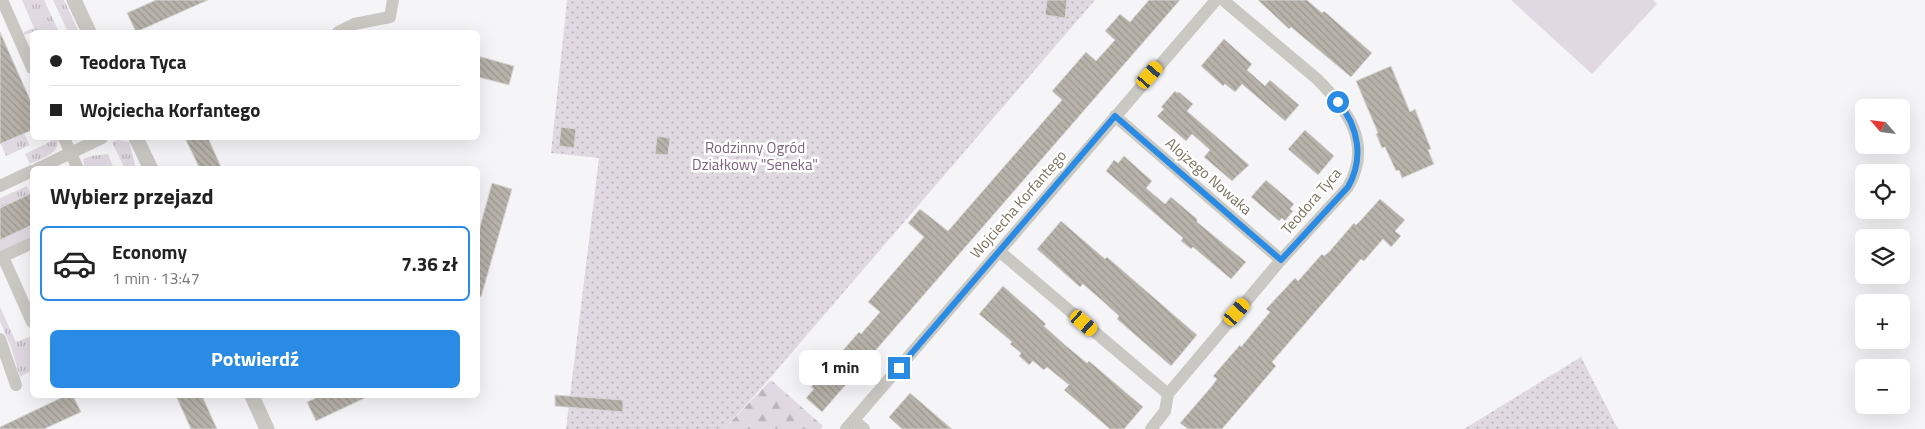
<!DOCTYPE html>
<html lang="pl">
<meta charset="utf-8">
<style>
:root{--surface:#fff;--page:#f6f6f6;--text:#222;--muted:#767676;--line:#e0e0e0;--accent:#298be3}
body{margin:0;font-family:"Titillium Web",sans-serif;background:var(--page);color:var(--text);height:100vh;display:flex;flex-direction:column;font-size:19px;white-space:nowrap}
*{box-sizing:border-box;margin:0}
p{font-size:16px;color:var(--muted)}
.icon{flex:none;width:28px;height:28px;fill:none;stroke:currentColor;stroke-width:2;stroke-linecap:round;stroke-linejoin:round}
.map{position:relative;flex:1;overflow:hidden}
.drawer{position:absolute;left:30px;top:166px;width:450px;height:232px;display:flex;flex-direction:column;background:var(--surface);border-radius:8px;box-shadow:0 5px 20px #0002}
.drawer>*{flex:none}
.banner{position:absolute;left:30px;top:30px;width:450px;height:110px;border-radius:8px;box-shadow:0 5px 20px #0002;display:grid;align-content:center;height:110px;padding:0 20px;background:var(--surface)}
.needle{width:32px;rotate:298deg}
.tools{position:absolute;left:1855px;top:99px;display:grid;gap:10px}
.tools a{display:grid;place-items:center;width:55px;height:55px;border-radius:8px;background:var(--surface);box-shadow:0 5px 20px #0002;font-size:25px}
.end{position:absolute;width:22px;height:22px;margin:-11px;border:6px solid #298be3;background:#fff;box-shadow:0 0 0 2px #fff}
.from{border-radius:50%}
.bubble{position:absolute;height:35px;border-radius:8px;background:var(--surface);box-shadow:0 5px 20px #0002;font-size:16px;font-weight:700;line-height:35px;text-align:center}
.car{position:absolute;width:15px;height:30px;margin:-15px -8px;border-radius:6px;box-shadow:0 0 4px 1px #0007;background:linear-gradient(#f5c518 24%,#345 0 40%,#f5c518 0 76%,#345 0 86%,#f5c518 0)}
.banner b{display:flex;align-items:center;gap:18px;height:48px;font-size:19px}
.banner b+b{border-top:1px solid var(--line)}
.banner i{width:12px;height:12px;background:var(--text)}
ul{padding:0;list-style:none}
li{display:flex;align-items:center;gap:15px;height:75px;margin:0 10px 8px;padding:0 10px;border:2px solid transparent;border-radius:8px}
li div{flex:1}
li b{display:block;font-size:19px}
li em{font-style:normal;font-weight:700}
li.active{border-color:var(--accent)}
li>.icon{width:45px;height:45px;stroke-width:1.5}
h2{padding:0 20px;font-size:22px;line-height:60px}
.cta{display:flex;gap:10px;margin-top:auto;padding:10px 20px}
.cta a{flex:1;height:58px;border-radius:8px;background:var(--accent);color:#fff;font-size:20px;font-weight:700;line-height:58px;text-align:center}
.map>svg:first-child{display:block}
.grass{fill:url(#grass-tufts)}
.forest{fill:url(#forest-firs)}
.garden{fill:url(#garden-dots)}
.pitch{fill:#e0d9e2}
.building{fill:url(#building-back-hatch);stroke:#d8d7d9}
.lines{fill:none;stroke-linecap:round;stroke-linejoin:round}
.minor{stroke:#cac8c3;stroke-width:12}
.tertiary{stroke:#cac8c3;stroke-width:15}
.route{stroke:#298be3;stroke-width:6}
.labels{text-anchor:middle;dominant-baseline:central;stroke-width:5;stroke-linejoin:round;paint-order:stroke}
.park-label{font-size:15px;fill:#7d657c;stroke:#fff}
.street-label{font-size:15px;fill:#7a715e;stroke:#fff}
</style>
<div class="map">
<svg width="1925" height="429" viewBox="0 0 1925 429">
<defs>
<pattern id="grass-tufts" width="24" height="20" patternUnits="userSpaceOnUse" patternTransform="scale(1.25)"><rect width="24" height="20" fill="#e0d9e2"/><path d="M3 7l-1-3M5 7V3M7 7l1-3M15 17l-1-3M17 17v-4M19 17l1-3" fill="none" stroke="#bbb4ba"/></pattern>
<pattern id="forest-firs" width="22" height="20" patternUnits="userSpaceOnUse" patternTransform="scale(1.25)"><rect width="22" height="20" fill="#e0d9e2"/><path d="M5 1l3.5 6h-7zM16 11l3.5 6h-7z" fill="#bbb4ba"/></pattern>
<pattern id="garden-dots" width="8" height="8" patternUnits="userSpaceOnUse" patternTransform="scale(1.25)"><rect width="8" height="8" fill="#e0d9e2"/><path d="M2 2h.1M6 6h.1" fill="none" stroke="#bbb4ba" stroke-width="1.8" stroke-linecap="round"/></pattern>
<pattern id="building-back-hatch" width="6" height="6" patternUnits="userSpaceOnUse" patternTransform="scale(1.25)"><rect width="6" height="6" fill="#b8b3aa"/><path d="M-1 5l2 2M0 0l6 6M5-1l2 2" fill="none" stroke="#9b968e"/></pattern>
</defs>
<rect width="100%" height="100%" fill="#f5f5f8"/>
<path class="grass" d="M22,0h22l15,32 -24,-1 -11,4v-3l10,-4z
M53,0h11l15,32h-11z
M24,133l6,12 -24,11 -5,-12z
M58,138c1,17 -16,20 -28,26l-5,-10z
M119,140l10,2 7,27h-11l-13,-27z
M108,154l6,15h-29l-2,-10 9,-3z
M27,186l3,8 -30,14v-10z
M32,225v11l-32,16v-12z
M0,307l16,35 16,-6v34l-12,7 -9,-30 -11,-25z"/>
<path class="forest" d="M771,380l52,46 -2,3h-97z"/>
<path class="garden" d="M567,0h528l-338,393 -33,36h-158l33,-271 -48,-5z
M1581,357l37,72h-154z"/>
<path class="pitch" d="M1511,0h142l4,4 -65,70z"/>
<path class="building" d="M156,0h52l-72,32 -9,-19z
M1047,0h20l-2,18 -20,-3z
M1149,0h31l-358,412 -16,-14 8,-9 -3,-2 48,-55 2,2 19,-22 -12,-10 56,-65 -16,-14 12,-14 28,22 114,-131 -10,-9 34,-39 10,9 19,-21 -10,-9 15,-17 10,8z
M1258,0h49l15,13 2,-2 48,42 -21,24 -60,-50 -2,2z
M0,32l32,72v26l-32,14z
M1224,39l28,25 -5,6 18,16 5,-6 29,25 -14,16 -43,-37 -7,8 -10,-8 -2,2 -22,-20z
M478,56l36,10 -5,19 -31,-8z
M1391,66l19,46 5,-3 16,40 -3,1 6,14 -32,14 -3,-8 -3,1 -11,-24 -3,1 -6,-14 2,-1 -22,-52z
M1175,91l2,2 2,-1 14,12 -6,7 62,54 -17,16 -28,-24 6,-7 -18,-16 -6,7 -29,-25 7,-7 -3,-2z
M561,127l15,2 -2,19 -15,-2z
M1305,130l29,26 -16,19 -30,-26z
M657,136l13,2 -2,17 -13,-1z
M185,138h23l14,31h-22z
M1124,156l28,25 -6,7 19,16 6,-7 26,22v3l49,40 -15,17 -38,-32 -2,2 -10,-8 2,-3 -77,-67 8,-11 4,3z
M1266,180l28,24 -4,5 3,2 -8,10 -3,-3 -3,3 -28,-24z
M492,183l20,6 -31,108 -3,-1v-62z
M32,193v32l-32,15v-32z
M1380,199l25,21 -10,11 6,5 -10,11 -8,-8 -19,22 -3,-2 -89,103 4,4 -54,63h-34l-8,-6 32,-37 5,-7 -4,-3 27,-31 1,2 29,-35 -4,-3 29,-31 3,3 24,-27 2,2 5,-4 25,-29 2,2 5,-5z
M1061,221l44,38 2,-2 90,78 -26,31 -54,-47 2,-3 -13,-12 -23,-20 -3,3 -43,-38z
M1003,286l43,38 -2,2 21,19 22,18 2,-2 54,46 -19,22h-14l-46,-39 5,-5 -22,-18 -3,3 -11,-9 -4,4 -10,-9 2,-3 -11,-9 2,-2 -33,-28z
M910,393l22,19 20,17h-50l-13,-12z
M555,395l68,5v12l-68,-6z
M65,396h8l8,16 -37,17h-44v-2z
M176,396h26l15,33h-26z
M320,396h49l-53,25 -9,-19z"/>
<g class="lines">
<path class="minor" d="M2,0l30,68
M338,32l16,-8 36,-7 3,-17
M1115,116l166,144
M64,138l14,31
M37,169l65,-31
M0,186l32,-15
M999,251l169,143
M3,257l29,65
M0,258l32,-15
M0,339l16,46
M854,420l10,9
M846,429l370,-429
M1151,429l14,-18 3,-17 113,-134 67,-73c25,-43 0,-77 -31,-108l-94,-79"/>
<path class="tertiary" d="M74,0l15,32
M136,138l15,31
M252,396l15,33"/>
</g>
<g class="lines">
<path class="route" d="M899,368l216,-252 166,144 67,-73c16,-28 11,-60 -10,-85"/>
</g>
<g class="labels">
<g class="park-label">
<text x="755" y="147">Rodzinny Ogród<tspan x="755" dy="17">Działkowy "Seneka"</tspan></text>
</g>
<g class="street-label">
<text transform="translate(1209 176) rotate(41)">Alojzego Nowaka</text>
<text transform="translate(1311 201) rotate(-49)">Teodora Tyca</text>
<text transform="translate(1018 204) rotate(-49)">Wojciecha Korfantego</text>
</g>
</g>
</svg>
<div class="tools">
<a><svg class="needle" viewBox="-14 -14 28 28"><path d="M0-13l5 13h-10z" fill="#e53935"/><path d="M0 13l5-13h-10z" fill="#767676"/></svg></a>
<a><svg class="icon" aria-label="locate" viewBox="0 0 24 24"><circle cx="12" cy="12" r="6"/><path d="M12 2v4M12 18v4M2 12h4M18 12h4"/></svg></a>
<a><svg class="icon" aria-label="layers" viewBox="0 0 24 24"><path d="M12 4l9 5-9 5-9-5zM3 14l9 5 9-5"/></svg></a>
<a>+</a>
<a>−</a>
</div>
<i class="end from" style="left:1338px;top:102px"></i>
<i class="end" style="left:899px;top:368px"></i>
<div class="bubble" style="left:799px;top:350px;width:82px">1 min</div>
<i class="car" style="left:1150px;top:75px;rotate:41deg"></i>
<i class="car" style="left:1237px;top:312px;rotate:41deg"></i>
<i class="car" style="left:1084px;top:323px;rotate:131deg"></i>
<div class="banner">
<b><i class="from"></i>Teodora Tyca</b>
<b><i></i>Wojciecha Korfantego</b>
</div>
<section class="drawer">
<h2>Wybierz przejazd</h2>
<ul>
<li class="active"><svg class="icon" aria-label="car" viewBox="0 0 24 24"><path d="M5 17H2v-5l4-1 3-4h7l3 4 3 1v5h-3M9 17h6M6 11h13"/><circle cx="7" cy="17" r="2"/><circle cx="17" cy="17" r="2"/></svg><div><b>Economy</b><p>1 min · 13:47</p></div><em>7.36 zł</em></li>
</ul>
<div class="cta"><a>Potwierdź</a></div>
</section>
</div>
